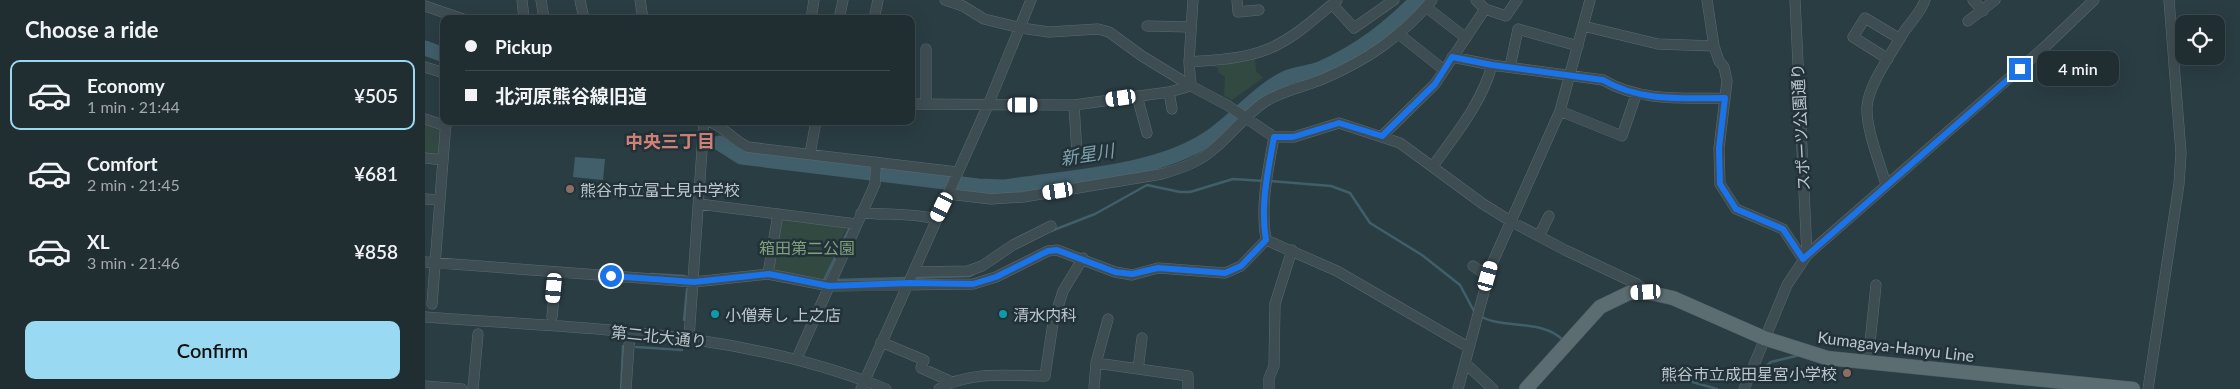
<!DOCTYPE html>
<meta charset="utf-8">
<style>
:root{--surface:#202e32;--page:#28363a;--text:#f1f3f6;--muted:#a2a8ac;--line:#3d4a4d;--accent:#9ad9f2}
body{margin:0;font-family:Lato,"Noto Sans JP",sans-serif;background:var(--page);color:var(--text);height:100vh;display:flex;flex-direction:column;font-size:19px;white-space:nowrap}
*{box-sizing:border-box;margin:0}
p{font-size:16px;color:var(--muted)}
.icon{flex:none;width:28px;height:28px;fill:none;stroke:currentColor;stroke-width:2;stroke-linecap:round;stroke-linejoin:round}
.map{position:relative;flex:1;overflow:hidden}
.side{display:flex;flex-direction:column;background:var(--surface);width:425px}
.side>*{flex:none}
.guide{position:absolute;left:15px;top:15px;width:475px;height:110px;border-radius:10px;box-shadow:0 5px 20px #0002,0 0 0 1px var(--line);display:grid;align-content:center;height:110px;padding:0 25px;background:var(--surface)}
.tools{position:absolute;left:1750px;top:15px;display:grid;gap:10px}
.tools a{display:grid;place-items:center;width:50px;height:50px;border-radius:10px;background:var(--surface);box-shadow:0 5px 20px #0002,0 0 0 1px var(--line);font-size:25px}
.end{position:absolute;width:22px;height:22px;margin:-11px;border:6px solid #1a73e8;background:#fff;box-shadow:0 0 0 2px #fff}
.from{border-radius:50%}
.bubble{position:absolute;height:35px;border-radius:10px;background:var(--surface);box-shadow:0 5px 20px #0002,0 0 0 1px var(--line);font-size:16px;font-weight:600;line-height:35px;text-align:center}
.car{position:absolute;width:15px;height:30px;margin:-15px -8px;border-radius:6px;box-shadow:0 0 4px 1px #0007;background:linear-gradient(#fff 24%,#345 0 40%,#fff 0 76%,#345 0 86%,#fff 0)}
.guide b{display:flex;align-items:center;gap:18px;height:48px;font-size:19px}
.guide b+b{border-top:1px solid var(--line)}
.guide i{width:12px;height:12px;background:var(--text)}
ul{padding:0;list-style:none}
li{display:flex;align-items:center;gap:15px;height:70px;margin:0 10px 8px;padding:0 15px;border:2px solid transparent;border-radius:10px}
li div{flex:1}
li b{display:block;font-size:19px}
li em{font-style:normal;font-weight:600}
li.current{border-color:var(--accent)}
li>.icon{width:45px;height:45px;stroke-width:1.5}
h2{padding:0 25px;font-size:22px;line-height:60px}
.cta{display:flex;gap:10px;margin-top:auto;padding:10px 25px}
.cta a{flex:1;height:58px;border-radius:10px;background:var(--accent);color:#111;font-size:20px;font-weight:600;line-height:58px;text-align:center}
main{display:flex;flex:1;min-height:0}
.map>svg:first-child{display:block}
.green{fill:#314941}
.water{fill:#405f6a}
.lines{fill:none;stroke-linecap:round;stroke-linejoin:round}
.stream{stroke:#405f6a;stroke-width:2.5}
.river{stroke:#405f6a;stroke-width:15}
.minor-casing{stroke:#5c6a70;stroke-width:11}
.major-casing{stroke:#4a595f;stroke-width:15}
.minor{stroke:#3e4d52;stroke-width:10}
.major{stroke:#5c6d72;stroke-width:14}
.route{stroke:#1a73e8;stroke-width:6}
.education-dot{fill:#8d6e63;stroke:#223238;stroke-width:2}
.culture-dot{fill:#0f9aa8;stroke:#223238;stroke-width:2}
.labels{text-anchor:middle;dominant-baseline:central;stroke-width:5;stroke-linejoin:round;paint-order:stroke}
.street-label{font-size:16px;fill:#bbc7cc;stroke:#223238}
.poi-label{font-size:16px;fill:#bbc7cc;stroke:#223238;text-anchor:start}
.park-label{font-size:16px;fill:#7fa07b;stroke:#223238}
.neighbourhood-label{font-size:18px;font-weight:bold;fill:#d28379;stroke:#223238}
.water-label{font-size:18px;font-style:italic;fill:#7ea1ac;stroke:#223238}
</style>
<main>
<section class="side">
<h2>Choose a ride</h2>
<ul>
<li class="current"><svg class="icon" aria-label="car" viewBox="0 0 24 24"><path d="M5 17H2v-5l4-1 3-4h7l3 4 3 1v5h-3M9 17h6M6 11h13"/><circle cx="7" cy="17" r="2"/><circle cx="17" cy="17" r="2"/></svg><div><b>Economy</b><p>1 min · 21:44</p></div><em>¥505</em></li>
<li><svg class="icon" aria-label="car" viewBox="0 0 24 24"><path d="M5 17H2v-5l4-1 3-4h7l3 4 3 1v5h-3M9 17h6M6 11h13"/><circle cx="7" cy="17" r="2"/><circle cx="17" cy="17" r="2"/></svg><div><b>Comfort</b><p>2 min · 21:45</p></div><em>¥681</em></li>
<li><svg class="icon" aria-label="car" viewBox="0 0 24 24"><path d="M5 17H2v-5l4-1 3-4h7l3 4 3 1v5h-3M9 17h6M6 11h13"/><circle cx="7" cy="17" r="2"/><circle cx="17" cy="17" r="2"/></svg><div><b>XL</b><p>3 min · 21:46</p></div><em>¥858</em></li>
</ul>
<div class="cta"><a>Confirm</a></div>
</section>
<div class="map">
<svg width="1815" height="389" viewBox="0 0 1815 389">
<rect width="100%" height="100%" fill="#2a3d43"/>
<path class="green" d="M830,58l1,13 7,7 -31,22 -8,-4 1,-19 -6,-4 -2,-6h-6z
M0,121l18,6 -2,29 -16,-2z
M355,216l68,9 -24,54 -51,-9z"/>
<path class="water" d="M150,157l30,2 -2,21 -30,-3z"/>
<g class="lines">
<path class="stream" d="M845,181l61,5 19,7 20,30 52,32 38,30 15,28
M626,231l44,-17 52,-29 33,7h10l43,-13 31,2
M226,274l34,2
M488,278l57,-2 4,-2
M399,280l25,-51
M410,280l72,-2
M1055,316c24,14 62,2 84,25
M259,320l3,-31
M211,347l46,3
M1329,376l17,-14 25,-6
M1264,381l28,8
M196,389l2,-43"/>
<path class="river" d="M0,48l19,7
M294,143l22,14 237,29 26,1c63,-10 152,-13 205,-49 27,-18 47,-45 77,-60 11,-5 25,-5 36,-10 39,-18 65,-38 95,-68"/>
<defs>
<path id="minor" d="M97,0l2,19
M116,0l3,19
M155,0l4,19
M215,0l3,19
M520,0l18,6 21,13 37,9 28,4 49,-3 11,3 33,24 49,30 36,19 47,32h20l45,-14 61,20 83,61 29,18 53,28 72,34 9,8
M812,0l1,12 21,-2
M1282,0l7,46 5,15 5,6 3,14 -8,67 1,36 16,25 47,20 20,30
M1370,0l12,255
M1548,0l10,11
M907,4l22,24 40,-28
M0,6l38,13
M1001,7l40,31
M1060,9l21,7 11,-16
M386,19l3,-19
M414,19l4,-19
M449,19l4,-19
M1543,21l27,-21
M722,26l44,1
M1158,26l75,18 56,2
M975,35l44,35
M501,49v55
M1027,57l40,8 111,15c37,22 81,18 122,18
M1463,59l-35,-22 12,-19 35,21
M764,62c26,-2 55,-3 79,-13 25,-10 49,-32 69,-49
M0,67l19,6
M1085,67l8,-38 60,17
M766,86l-2,-24 4,-62
M744,92l3,17
M712,96l10,37
M486,104l163,1 95,-13 22,-6
M649,105l3,49
M1135,111l62,25 14,-41
M0,119l21,7
M283,121c16,5 25,20 40,26l209,25
M957,136l53,-52 50,-75 -9,-9
M849,137c-6,34 -14,68 -8,103l71,31 131,76
M385,154l6,-33
M0,158l18,2
M1008,166c22,-31 49,-63 59,-101
M1461,185c-6,-22 -20,-55 -19,-78 1,-21 24,-53 35,-72 7,-12 19,-22 23,-35
M523,194l43,5 32,-2 139,-23c20,-6 38,-12 54,-27 17,-14 31,-34 50,-46 18,-11 38,-14 57,-22 44,-19 78,-42 109,-79
M0,199l15,1
M274,204l157,20
M436,213c25,2 51,0 75,6
M1114,236l10,-20
M0,262l269,20 74,-8 61,12 144,-2 23,-7 52,-26 9,-1 58,22 17,3 26,-7 67,5 16,-7 25,-26
M1048,266l15,10
M488,272l55,-1 14,-5 31,-21 38,-19
M343,274l10,-60
M7,304l14,-183
M0,317c157,12 313,12 461,72
M127,317l4,-44
M264,338l15,-217
M456,342l43,18 -3,8 31,14
M372,358l78,-174 1,-22
M1443,362l8,-77
M671,363l12,-44
M1040,363l28,26
M713,369l4,-31
M0,386l37,3
M48,389l5,-55
M201,389l4,-57
M436,389l127,-284 43,-105
M514,389c31,-19 71,-13 106,-13l8,-53 10,-32 20,-33
M669,389l2,-26 92,13v13
M844,389v-11l5,-12 1,-62 17,-54
M1033,389l33,-123 69,-155 30,-111
M1319,389l43,-104 20,-30 241,-211 46,-44
M1723,389l31,-205 2,-31 -12,-153"/>
<path id="major" d="M1101,389l74,-82 29,-14 17,-1 27,6 91,40 63,20 306,31"/>
</defs>
<use href="#minor" class="minor-casing"/>
<use href="#major" class="major-casing"/>
<use href="#minor" class="minor"/>
<use href="#major" class="major"/>
</g>
<g class="lines">
<path class="route" d="M186,276l83,6 75,-8 60,12 80,-3 64,1 23,-7 52,-26 9,-1 58,22 17,2 26,-6 67,5 16,-7 25,-26c-6,-35 2,-69 8,-103h19l46,-14 43,13 53,-52 17,-27 40,8 111,15c37,22 81,18 122,18l-6,50 1,36 16,25 47,20 20,30 217,-190"/>
</g>
<g class="education-dot">
<circle cx="145" cy="189" r="5"/>
<circle cx="1422" cy="373" r="5"/>
</g>
<g class="culture-dot">
<circle cx="290" cy="314" r="5"/>
<circle cx="578" cy="314" r="5"/>
</g>
<g class="labels">
<g class="street-label">
<text transform="translate(1375 127) rotate(-93)">スポーツ公園通り</text>
<text transform="translate(234 336) rotate(6)">第二北大通り</text>
<text transform="translate(1471 346) rotate(7)">Kumagaya-Hanyu Line</text>
</g>
<g class="poi-label">
<text x="155" y="189">熊谷市立富士見中学校</text>
<text x="300" y="314">小僧寿し 上之店</text>
<text x="588" y="314">清水内科</text>
<text x="1412" y="373" text-anchor="end">熊谷市立成田星宮小学校</text>
</g>
<g class="park-label">
<text x="382" y="247">箱田第二公園</text>
</g>
<g class="neighbourhood-label">
<text x="245" y="141">中央三丁目</text>
</g>
<g class="water-label">
<text transform="translate(662 154) rotate(-9)">新星川</text>
</g>
</g>
</svg>
<div class="tools">
<a><svg class="icon" aria-label="locate" viewBox="0 0 24 24"><circle cx="12" cy="12" r="6"/><path d="M12 2v4M12 18v4M2 12h4M18 12h4"/></svg></a>
</div>
<i class="end from" style="left:186px;top:276px"></i>
<i class="end" style="left:1595px;top:69px"></i>
<div class="bubble" style="left:1612px;top:51px;width:82px">4 min</div>
<i class="car" style="left:696px;top:98px;rotate:262deg"></i>
<i class="car" style="left:598px;top:105px;rotate:90deg"></i>
<i class="car" style="left:633px;top:191px;rotate:261deg"></i>
<i class="car" style="left:517px;top:207px;rotate:206deg"></i>
<i class="car" style="left:1063px;top:276px;rotate:16deg"></i>
<i class="car" style="left:129px;top:288px;rotate:185deg"></i>
<i class="car" style="left:1221px;top:292px;rotate:267deg"></i>
<div class="guide">
<b><i class="from"></i>Pickup</b>
<b><i></i>北河原熊谷線旧道</b>
</div>
</div>
</main>
